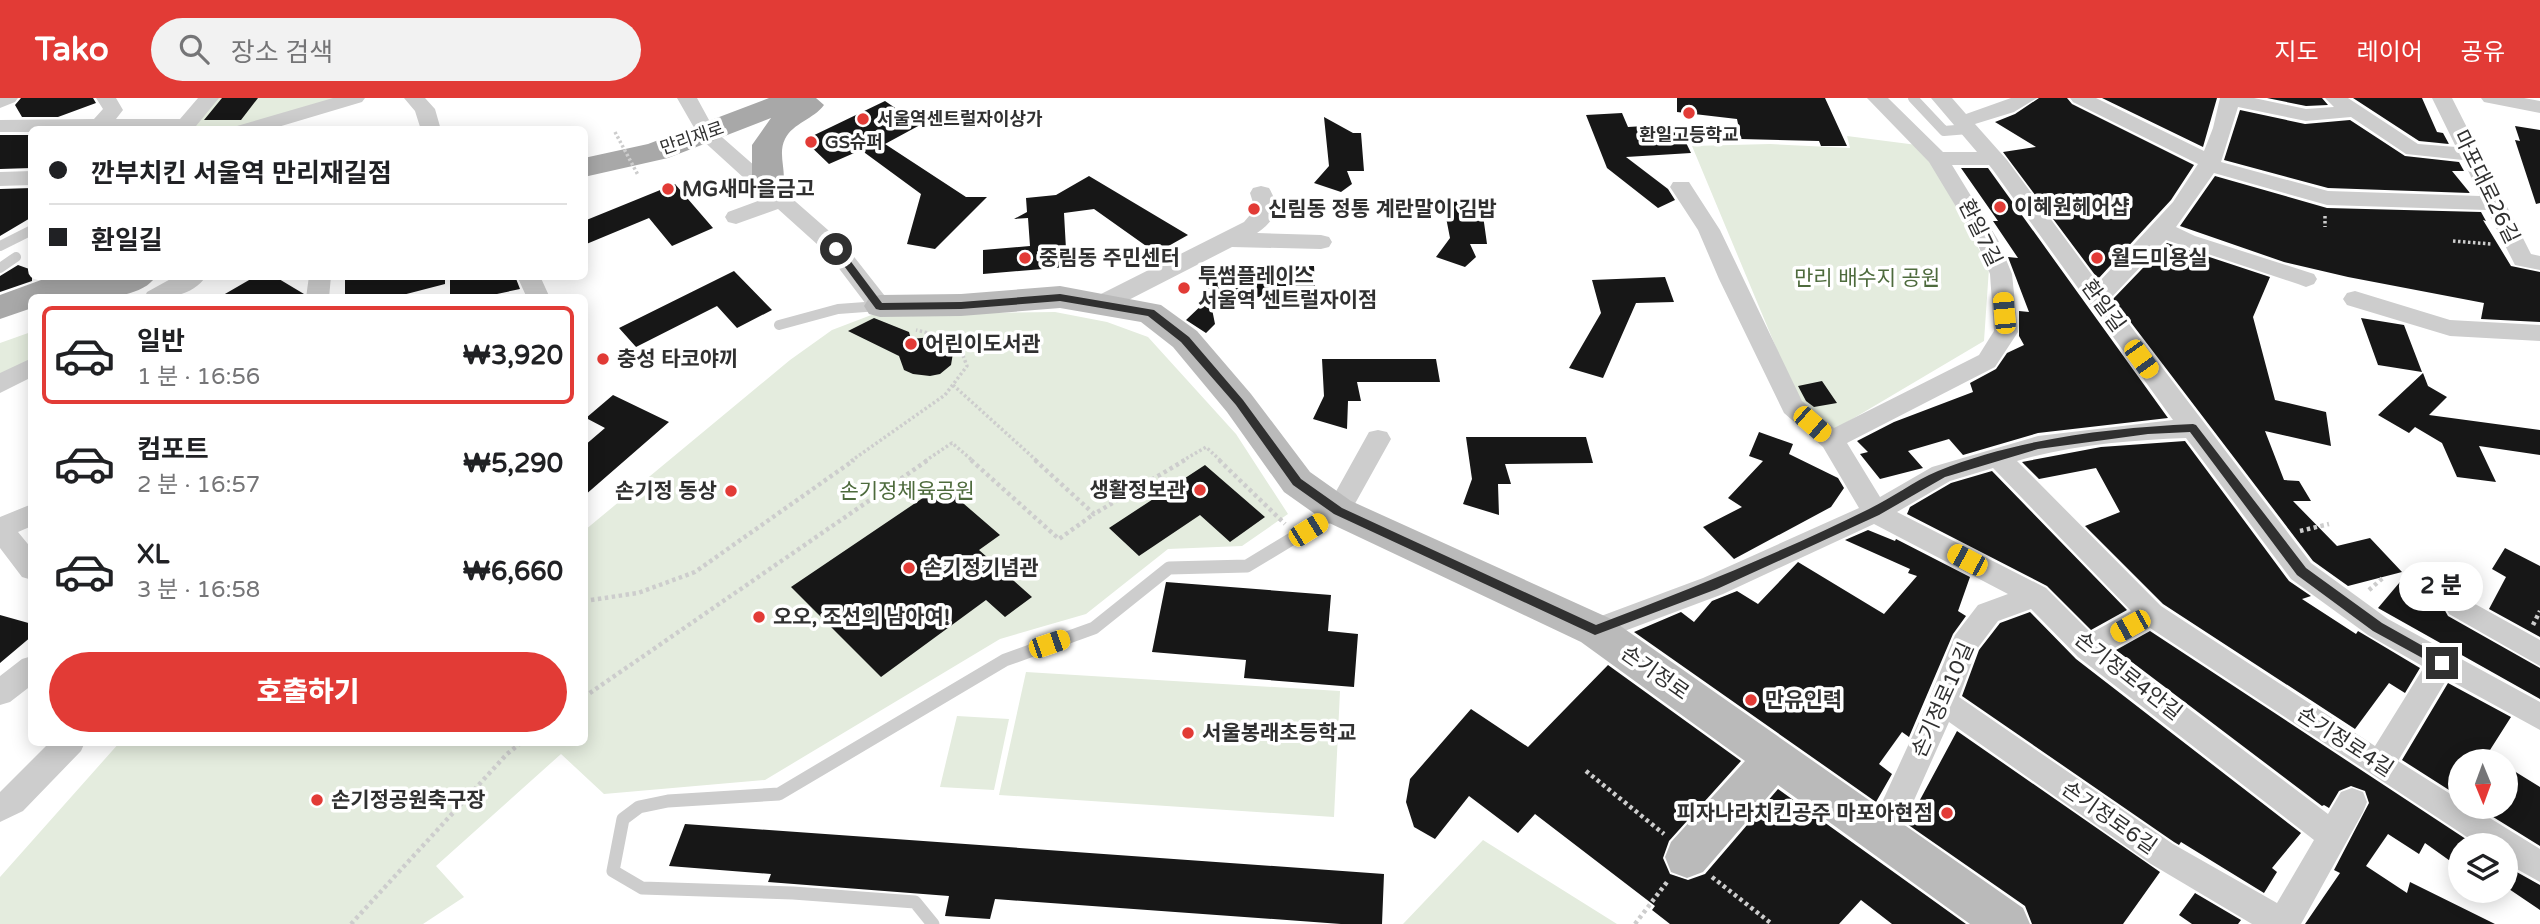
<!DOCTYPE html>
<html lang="ko">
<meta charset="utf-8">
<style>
:root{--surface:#fff;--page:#f2f2f2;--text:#202124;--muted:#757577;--line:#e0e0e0;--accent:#e23b36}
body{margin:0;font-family:"Varela Round","Noto Sans KR",sans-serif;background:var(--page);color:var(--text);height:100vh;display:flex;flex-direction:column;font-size:26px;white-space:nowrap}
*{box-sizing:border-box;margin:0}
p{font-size:23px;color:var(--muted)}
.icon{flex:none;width:38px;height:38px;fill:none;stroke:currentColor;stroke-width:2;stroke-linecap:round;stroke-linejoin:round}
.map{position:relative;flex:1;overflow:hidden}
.side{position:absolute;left:28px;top:196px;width:560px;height:452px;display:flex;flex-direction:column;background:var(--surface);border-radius:10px;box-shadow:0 4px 18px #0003}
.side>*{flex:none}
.top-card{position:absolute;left:28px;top:28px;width:560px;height:154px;border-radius:10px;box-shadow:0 4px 18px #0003;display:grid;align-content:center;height:154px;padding:0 21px;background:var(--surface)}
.needle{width:46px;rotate:179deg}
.controls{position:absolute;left:2448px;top:651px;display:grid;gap:14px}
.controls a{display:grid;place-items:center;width:70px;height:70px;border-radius:50%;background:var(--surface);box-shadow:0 4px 18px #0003;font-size:35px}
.end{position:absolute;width:32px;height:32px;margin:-16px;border:9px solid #303030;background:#fff;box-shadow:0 0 0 4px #fff}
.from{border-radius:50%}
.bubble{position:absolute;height:49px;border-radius:24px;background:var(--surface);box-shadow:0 4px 18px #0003;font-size:23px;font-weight:800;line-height:49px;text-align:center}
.car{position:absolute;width:21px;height:42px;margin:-21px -10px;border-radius:9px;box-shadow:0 0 5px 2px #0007;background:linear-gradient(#f5c518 24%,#345 0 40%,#f5c518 0 76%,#345 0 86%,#f5c518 0)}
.top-card b{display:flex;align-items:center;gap:24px;height:66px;font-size:26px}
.top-card b+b{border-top:2px solid var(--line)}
.top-card i{width:18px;height:18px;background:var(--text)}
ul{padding:12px 0 0;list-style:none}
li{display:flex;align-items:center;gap:21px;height:98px;margin:0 14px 10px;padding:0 7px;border:4px solid transparent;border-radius:10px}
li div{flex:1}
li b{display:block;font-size:26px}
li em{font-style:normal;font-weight:800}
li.on{border-color:var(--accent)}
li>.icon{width:63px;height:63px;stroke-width:1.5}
.button{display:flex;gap:14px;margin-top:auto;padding:14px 21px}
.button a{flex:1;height:80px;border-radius:42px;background:var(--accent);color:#fff;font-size:28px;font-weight:800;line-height:80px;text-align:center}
header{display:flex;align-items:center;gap:42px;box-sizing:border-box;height:98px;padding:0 35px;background:var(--accent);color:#fff}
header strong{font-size:33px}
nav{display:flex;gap:38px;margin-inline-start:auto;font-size:24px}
.search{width:490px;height:63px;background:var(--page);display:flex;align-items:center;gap:18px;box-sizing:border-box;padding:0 24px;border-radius:38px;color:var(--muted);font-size:26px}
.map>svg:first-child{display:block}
.green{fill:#e4ecde}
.building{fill:#171717}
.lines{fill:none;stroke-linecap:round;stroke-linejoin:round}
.path-far1{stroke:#cdcdcd;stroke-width:3.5;stroke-dasharray:2.5 2.5;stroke-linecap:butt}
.path{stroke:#cdcdcd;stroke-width:4.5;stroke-dasharray:3.5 3.5;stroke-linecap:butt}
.lane-far1{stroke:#cdcdcd;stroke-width:10}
.lane{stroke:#cdcdcd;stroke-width:13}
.street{fill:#cdcdcd;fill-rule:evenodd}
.secondary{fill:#bababa;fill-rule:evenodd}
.primary{fill:#a8a8a8;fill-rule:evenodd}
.path-bridge{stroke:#cdcdcd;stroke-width:3.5;stroke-dasharray:2.5 2.5;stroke-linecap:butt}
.route{fill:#303030}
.poi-dot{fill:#e23b36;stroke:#fff;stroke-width:2.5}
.labels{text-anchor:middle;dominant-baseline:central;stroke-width:7;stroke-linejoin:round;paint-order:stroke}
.far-poi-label{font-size:18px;font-weight:bold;fill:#303030;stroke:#fff;text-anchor:start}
.far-street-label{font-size:18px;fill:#303030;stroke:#fff}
.street-label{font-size:21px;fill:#303030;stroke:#fff}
.poi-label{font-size:21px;font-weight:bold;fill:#303030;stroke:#fff;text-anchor:start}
.park-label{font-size:21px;fill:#4e6b3d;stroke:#fff}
</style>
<header>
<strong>Tako</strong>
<div class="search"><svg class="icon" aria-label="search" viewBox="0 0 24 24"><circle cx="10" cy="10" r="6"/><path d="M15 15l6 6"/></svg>장소 검색</div>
<nav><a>지도</a><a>레이어</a><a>공유</a></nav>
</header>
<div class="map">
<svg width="2540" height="826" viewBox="0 0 2540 826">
<rect width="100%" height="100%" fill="#fff"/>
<path class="green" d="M212,0h133l-112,31h-43z
M1847,38l70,9 21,28 51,95 -5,73 -152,90 -32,-26 -108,-259 78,-2 80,4z
M1055,214l52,10 41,15 88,97 52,80 -46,32 -74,3 -82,65 -86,25 -235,141 -161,14 -43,-40 -125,112 28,31 -41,27h-423v-47l120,-135h464l1,-212 205,-170 42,-30 42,-16z
M31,234v28l-31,17v-34z
M1026,574l314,19 -6,126 -335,-22z
M957,618l52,3 -15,71 -54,-3z
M1483,742l134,84h-214z"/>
<path class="building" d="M21,0h72l3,5 -38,14h-36l-7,-12z
M222,0h36l-17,22h-37z
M1677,0h148l22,48h-26l-2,-5 -78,-2 -4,-20 -60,-7z
M2039,0h28l5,6 122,61 -23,35 -73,79 -95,-127 33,-5 -41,-25 20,-8z
M2102,0h115l-14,49z
M2267,0h55l6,7 -22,1z
M2353,0h69l15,34 6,1 6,11 -30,-3z
M885,3l35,24 -35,19 81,53h21l-52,52 -28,-5 14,-50 -60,-44 -32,14 -25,-24z
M2240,12l65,14 45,-4 55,36 54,6 5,9h-12l18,22 -142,-5 -104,-28z
M1622,15l6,14 49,-3 14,29 -65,4 42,32 7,11 -17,8 -51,-40 -21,-53z
M1324,19l29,16h8l3,38h-17l5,13 -11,8 -27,-9 15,-17z
M2515,28l25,4v73l-4,1 -21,-64 5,1z
M0,37h32v33l-32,1z
M1961,70h27l180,250 -130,15 -75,22 -14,-16 -41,12 15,17 -43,11 -20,-25 8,-2 -11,-11 37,-19 79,-30 -3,-9 26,-14 11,-16 17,-8 -5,-9v-25l10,1 -21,-55 10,1 -25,-37h5z
M1089,78l99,59 -32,18 -62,-44 -30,4 3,54 -84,7v-24l47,-4 -2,-28 -14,1 13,-7 -1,-14 30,-3z
M2215,78l112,32 154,4 5,9 -3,-1 28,46 29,6v50l-59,-3 3,-16 -136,-26 -64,-15 -104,-36z
M675,86l38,44 -41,18 -23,-28 -65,27v-24z
M32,90v29l-32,19v-47z
M1481,103l6,43h-17l6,13 -11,10 -29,-10 14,-19 -7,-36z
M2167,145l103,34 -17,40 22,83 51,12 5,34 -66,-15 19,49 15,1 12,20h-18l44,45 33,-8 32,34 -54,14 -35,-25 -200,-262z
M18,167l14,5v11l-32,11v-16z
M1314,168l1,20h-36v11h-47l-2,13 -18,-1 3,15 -9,9 -20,-13 20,-19v-33z
M734,173l38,39 -35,18 -20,-22 -81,41 -17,-19z
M256,178h18l30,18 -1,4h-85z
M345,178h100v8l-54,14h-46z
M450,178h65l5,13 -23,5v4h-47z
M1665,179l9,25 -38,1 -33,75 -34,-10 32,-55 -9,-33z
M874,220l35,14 2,7 21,-2 11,5 10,11 -2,12 -11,9 -10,2 -17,-2 -9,-4 -5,-14 -51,-25z
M2361,220l43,7 18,47 -44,-7z
M1322,261h114l4,23h-83l4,19h-13l-1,28 -34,-10 11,-23z
M2423,275l5,13 19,11 -18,18 111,15v25l-61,-9 17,36 -39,-5 -15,-34 -27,-16 -6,6 -31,-18z
M1822,283l15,22 -23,4 -8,-6 -8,-15z
M613,297l56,27 -85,74v-50l21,-18 -19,-10z
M1759,334l34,12 -4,10 49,24 6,10 -13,19 -97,52 -31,-32 39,-20 -14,-9 35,-37 -14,-5z
M1466,339h120l7,26 -88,1 6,20h-13l1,31 -36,-11 9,-25z
M2185,343l104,140 22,15 -9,3 54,35 2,-3 62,37 -15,25 -16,-10 -34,46 -192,-125 -78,-78 35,-14 -24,-44 -57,11 -17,-17 79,-15z
M1205,367l60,52 -35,25 -30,-27 -61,41 -30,-28z
M1992,373l135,139 -36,20 -44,-44 -140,-72 3,-7 41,-24z
M942,387l58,50 -21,15 53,47 -27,20 -19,-17 -105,77 -90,-90z
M1868,432l27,11 1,-2 74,38 -12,34 8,5 -13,18 -44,103 -7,-5 -23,32 13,10 -16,28 -242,-170 47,-20 13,10 18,-21 25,-10 21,13 40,-42 86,52 33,-38 -9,-3 2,-4 -65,-29z
M2505,450l35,18v71l-51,-28 17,-32 -14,-8z
M2405,478l29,16 -5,6 14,9 5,9 92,52v31l-162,-91z
M1166,484l165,13 -3,36 30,3 -4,53 -110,-9 2,-18 -94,-8z
M2030,514l46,47 225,174 -29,35 5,4 -13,21 -83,-51 -2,3 -5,-3 -212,-146 17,-46 21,-27z
M0,517l32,9v12l-32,27z
M2150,533l325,214h-15v23l-35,-25 -6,11 -31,-20 -22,32 41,27 3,-11 85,42h-190l35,-51 -6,-3 35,-67 -4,-12 -14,-5 -12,5 -10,17 -5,-3 -2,1 -206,-156z
M1608,567l133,96 -72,80 -6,17 7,16 18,6 17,-6 73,-85 188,135h-74l-31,-24 -22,24h-169l-18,-14 3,-4 -120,-92 -17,19 -49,-37 -34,43 -21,-12 -8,-25 4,-23 61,-70 57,38z
M2448,585l63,34 -28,44h-23v36l-58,-37z
M1957,633l203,141 -37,52h-91l-7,-18 -118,-82z
M2506,668l34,21v59l-63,-39h29z
M685,726l699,50 -2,50h-41l-346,-25 -5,20 -45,-3 4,-20 -181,-14 3,-8 -102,-8z
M2506,768l34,19v25l-34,-23z
M2195,795l46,27 -3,4h-46l-13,-9z"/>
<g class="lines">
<path class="path-far1" d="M2325,118v11
M2453,143l38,3
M953,287l84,76
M851,363l94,-66 22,-29 -10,-26 -41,-10
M925,363l27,-18 21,18
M1182,363l24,-14 15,14"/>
<path class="path" d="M971,362l88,79 35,-25
M1035,362l59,54 91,-54
M1219,362l66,64
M2300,433l29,-7
M2369,492l15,-13
M584,503l54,-8 57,-21 159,-112
M2533,527l7,-14
M584,599l344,-237
M1586,673l78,63
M1712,779l60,47
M351,826l156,-170 15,-12
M1635,826l32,-42"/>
<path class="lane-far1" d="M1913,0l31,33 24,-2
M0,148l32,-16
M0,170l16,-11
M779,227l59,-16 41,-3"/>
<path class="lane" d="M933,826l-18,-22 -122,-9 -151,-5 -29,-17 10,-52 16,-12 29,-6 111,-7 226,-134 89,-32 75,-60 78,-2 91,-55"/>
<path class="street" d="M0,0h18l-3,4 -15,6z
M96,0h20l7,12 -7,9h64l18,-21h21l-23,28v4h-164v2h-32v-12l94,-1 9,-10z
M333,0h32l-3,4 -94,28h-34l3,-4z
M404,0h21l10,11 6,21h-20l-6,-19z
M677,0h20l18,33 129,113 44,56 4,6 -4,6 -8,2 -8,-2 -44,-58 -50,-45 -42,15 -8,-2 -3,-5 3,-5 38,-14 -66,-60z
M1867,0h21l55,54h34l-46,-54h21l14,16 45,-16h26l-23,14 -39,12 32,36 91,123 75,-81 25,-38 -125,-62 -3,-4h26l108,53 9,-23 7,-30h34l52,11 28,-2 -9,-9h23l70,46 38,3 -24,-49h20l79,156 9,2v14l-25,-5 -28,-55 -160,-5 -113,-32 -38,54 19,9 119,38 3,5 -3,5 -8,3 -8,-3 -132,-44 -56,59 201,264 77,56 152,83v28l-93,-51 -49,82 62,39v7h12l68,42v33l-34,-19v-18h-27l-329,-217 -39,22 217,164 13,-22 11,-4 11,4 4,10 -4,10 -62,112h-49l-101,-60 -202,-142 -55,123 -11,4 -11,-4 -5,-10 61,-133 27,-67 23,-30 30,-11 -134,-70 -151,70 -128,48 -10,-4 -4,-8 4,-8 118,-44 156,-70 -36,-61 -39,-34 -65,-134 -21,-49 -28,-43 3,-5h16l31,48 82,171 32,27 145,-73 15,-24 -4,-57 -14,-34 -47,-78zM2238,9l68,14 45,-4 55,37 57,6 17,36 -152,-5 -107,-29zM1952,67h37l4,5 180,250 -135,16 -106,31 -52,30 -33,-54 148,-76 23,-35 -6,-58 -14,-34zM2186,340l105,141 77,56 56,32 -49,79 -214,-140 -144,-145c54,-16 114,-21 169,-23zM1993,370l138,143 -40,22 -45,-45 -149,-76 53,-31zM2031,511l47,48 236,183 -37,63 -104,-59 -214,-147 18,-48 21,-28z
M2481,0h43l16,3v12l-56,-11z
M32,73v14l-32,1v-14z
M1261,88l8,2c12,20 7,32 -12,45l64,2 8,2 3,5 -3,5 -8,2 -89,-2 -123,63 -8,2 -8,-2 -4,-6 4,-6 151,-76 11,-13 -5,-16 3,-5z
M176,178h30c-13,21 -41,22 -62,22l3,-6z
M309,178h22l-2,22h-23z
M517,178h23l10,22h-23z
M2355,193l95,29 90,5v16l-90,-5 -103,-31 -4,-6 4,-6z
M32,260v19l-32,16v-20z
M1378,332l9,2 4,7 -44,79 -9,3 -9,-3 -4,-7 4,-7 40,-72z
M32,406v22l-14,6 14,17v31l-10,-3 -22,-29v-31z
M2459,497l81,45v26l-91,-52 -4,-8 4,-8z
M32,558v29l-22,17 -10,3v-29l22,-17z
M50,644h35l-4,9 -58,60 -23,11v-30z"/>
<path class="secondary" d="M1060,188l101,19 36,26 54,63 59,78 41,29 258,117 414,290 7,16h-60l-192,-139 -75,87 -16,6 -16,-6 -6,-15 6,-15 74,-81 -164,-119 -256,-121 -41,-29 -57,-80 -54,-65 -32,-25 -81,-14 -99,8 -81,1 -11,-3 -5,-8 5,-8 11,-3 81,-1z"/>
<path class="primary" d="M769,0h47l8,7c-10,14 -31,18 -39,34 -9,18 6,38 -6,56l-11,3 -11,-3 -5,-7v-43l19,-27 -103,40 -84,19v-19l64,-14z
M52,178h104c-18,30 -94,22 -124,22v10l-32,11v-24z"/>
<path class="path-bridge" d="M615,34l23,43"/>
</g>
<path class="route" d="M833,149h7l42,56 79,-1 99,-8 94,16 35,27 54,63 58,79 41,29 254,117c92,-35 184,-72 273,-116 23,-11 45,-28 69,-38 78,-32 171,-43 255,-47l3,1 110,143 76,55 64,36 2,4 -6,5 -5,-2 -64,-35 -76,-56 -107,-143 -42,2 -110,15 -93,28 -66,38 -162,74 -122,46 -261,-121 -41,-29 -57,-80 -55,-63 -33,-26 -88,-15 -99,8 -81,1 -4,-1 -43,-58z"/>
<g class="poi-dot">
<circle cx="1689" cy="15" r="7"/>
<circle cx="863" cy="21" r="7"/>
<circle cx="811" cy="44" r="7"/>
<circle cx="668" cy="91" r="7"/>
<circle cx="2000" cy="109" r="7"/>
<circle cx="1254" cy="111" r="7"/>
<circle cx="1025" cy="160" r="7"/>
<circle cx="2097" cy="160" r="7"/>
<circle cx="1184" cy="190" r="7"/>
<circle cx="911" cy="246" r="7"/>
<circle cx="603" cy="261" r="7"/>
<circle cx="1200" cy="392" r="7"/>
<circle cx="731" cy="393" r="7"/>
<circle cx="909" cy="470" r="7"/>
<circle cx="759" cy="519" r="7"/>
<circle cx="1751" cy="602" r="7"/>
<circle cx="1188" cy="635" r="7"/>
<circle cx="317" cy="702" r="7"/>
<circle cx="1947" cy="715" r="7"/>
</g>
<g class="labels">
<g class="far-poi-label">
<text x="877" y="21">서울역센트럴자이상가</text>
<text x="1689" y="37" text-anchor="middle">환일고등학교</text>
<text x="825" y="44">GS슈퍼</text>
</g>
<g class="far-street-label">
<text transform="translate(692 40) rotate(-19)">만리재로</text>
</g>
<g class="street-label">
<text transform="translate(2486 89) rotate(64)">마포대로26길</text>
<text transform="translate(1980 135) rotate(64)">환일7길</text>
<text transform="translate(2103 208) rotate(54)">환일길</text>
<text transform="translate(1655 575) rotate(35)">손기정로</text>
<text transform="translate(2128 578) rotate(38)">손기정로4안길</text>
<text transform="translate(1943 602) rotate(-66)">손기정로10길</text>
<text transform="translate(2345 644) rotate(33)">손기정로4길</text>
<text transform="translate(2109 720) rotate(35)">손기정로6길</text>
</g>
<g class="poi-label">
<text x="682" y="91">MG새마을금고</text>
<text x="2014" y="109">이혜원헤어샵</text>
<text x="1268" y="111">신림동 정통 계란말이 김밥</text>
<text x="1039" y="160">중림동 주민센터</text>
<text x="2111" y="160">월드미용실</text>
<text x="1198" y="178">투썸플레이스<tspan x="1198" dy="24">서울역 센트럴자이점</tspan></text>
<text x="925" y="246">어린이도서관</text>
<text x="617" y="261">충성 타코야끼</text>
<text x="1186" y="392" text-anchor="end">생활정보관</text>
<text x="717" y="393" text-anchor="end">손기정 동상</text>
<text x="923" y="470">손기정기념관</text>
<text x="773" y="519">오오, 조선의 남아여!</text>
<text x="1765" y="602">만유인력</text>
<text x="1202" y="635">서울봉래초등학교</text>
<text x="331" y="702">손기정공원축구장</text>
<text x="1933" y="715" text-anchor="end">피자나라치킨공주 마포아현점</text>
</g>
<g class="park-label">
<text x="1867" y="180">만리 배수지 공원</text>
<text x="907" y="393">손기정체육공원</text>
</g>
</g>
</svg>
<div class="controls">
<a><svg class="needle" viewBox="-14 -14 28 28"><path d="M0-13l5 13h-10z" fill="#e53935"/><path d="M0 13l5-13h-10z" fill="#757577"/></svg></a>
<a><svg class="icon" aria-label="layers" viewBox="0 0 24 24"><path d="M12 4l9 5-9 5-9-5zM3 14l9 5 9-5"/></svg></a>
</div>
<i class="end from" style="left:836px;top:151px"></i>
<i class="end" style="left:2442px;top:565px"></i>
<div class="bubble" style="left:2399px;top:464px;width:84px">2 분</div>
<i class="car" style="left:2004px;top:215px;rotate:355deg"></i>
<i class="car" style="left:2141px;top:261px;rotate:144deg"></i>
<i class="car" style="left:1812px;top:326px;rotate:131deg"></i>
<i class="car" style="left:1308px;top:432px;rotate:58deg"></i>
<i class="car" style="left:1967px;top:462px;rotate:298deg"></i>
<i class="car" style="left:2130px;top:528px;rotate:241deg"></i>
<i class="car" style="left:1049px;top:546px;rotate:71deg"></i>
<div class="top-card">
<b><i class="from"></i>깐부치킨 서울역 만리재길점</b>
<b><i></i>환일길</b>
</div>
<section class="side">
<ul>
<li class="on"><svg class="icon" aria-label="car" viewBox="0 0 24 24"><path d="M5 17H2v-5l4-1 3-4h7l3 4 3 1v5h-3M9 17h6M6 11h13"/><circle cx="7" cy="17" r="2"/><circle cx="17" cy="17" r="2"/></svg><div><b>일반</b><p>1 분 · 16:56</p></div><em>₩3,920</em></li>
<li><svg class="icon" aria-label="car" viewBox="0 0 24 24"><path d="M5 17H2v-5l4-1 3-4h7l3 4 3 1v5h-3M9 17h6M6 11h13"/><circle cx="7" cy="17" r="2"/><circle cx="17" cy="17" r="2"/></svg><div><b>컴포트</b><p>2 분 · 16:57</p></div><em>₩5,290</em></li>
<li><svg class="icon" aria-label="car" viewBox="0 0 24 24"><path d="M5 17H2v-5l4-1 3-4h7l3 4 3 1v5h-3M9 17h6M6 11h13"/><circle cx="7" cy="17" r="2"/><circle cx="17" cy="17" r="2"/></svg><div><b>XL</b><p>3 분 · 16:58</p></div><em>₩6,660</em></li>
</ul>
<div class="button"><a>호출하기</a></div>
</section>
</div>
